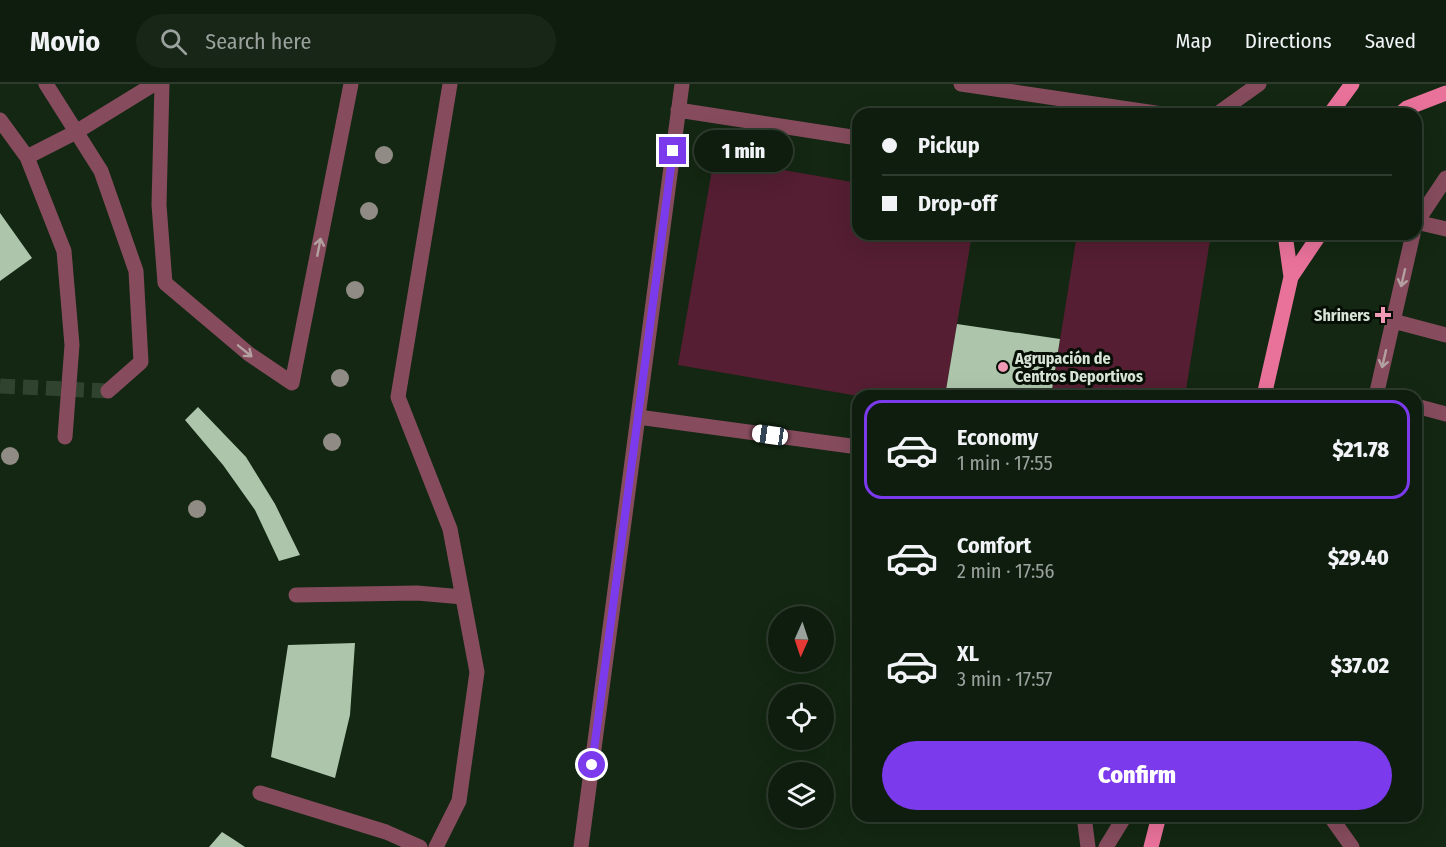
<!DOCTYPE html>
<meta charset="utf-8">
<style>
:root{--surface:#0e1d0e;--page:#172617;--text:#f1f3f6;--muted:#9ba29e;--line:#2e3b2e;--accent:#7c3aed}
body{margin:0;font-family:"Fira Sans Condensed",sans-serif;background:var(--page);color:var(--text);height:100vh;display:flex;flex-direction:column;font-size:22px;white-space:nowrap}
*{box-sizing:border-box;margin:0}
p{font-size:20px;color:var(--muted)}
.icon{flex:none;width:33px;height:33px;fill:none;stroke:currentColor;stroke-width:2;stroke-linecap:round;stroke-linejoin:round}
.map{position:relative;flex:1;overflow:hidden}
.details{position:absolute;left:852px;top:306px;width:570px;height:432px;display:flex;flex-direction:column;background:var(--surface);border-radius:18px;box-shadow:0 6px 24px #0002,0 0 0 2px var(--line)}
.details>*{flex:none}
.hud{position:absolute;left:852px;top:24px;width:570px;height:132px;border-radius:18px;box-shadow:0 6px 24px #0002,0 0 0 2px var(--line);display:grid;align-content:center;height:132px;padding:0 30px;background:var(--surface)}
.needle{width:39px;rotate:183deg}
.buttons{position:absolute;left:768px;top:522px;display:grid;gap:12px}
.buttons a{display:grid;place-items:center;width:66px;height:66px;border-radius:50%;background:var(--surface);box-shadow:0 6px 24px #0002,0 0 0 2px var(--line);font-size:30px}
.end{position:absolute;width:27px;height:27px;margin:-14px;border:8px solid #7c3aed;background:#fff;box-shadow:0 0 0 3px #fff}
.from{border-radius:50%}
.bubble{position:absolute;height:42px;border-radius:21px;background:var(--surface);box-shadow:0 6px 24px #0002,0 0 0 2px var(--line);font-size:20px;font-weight:800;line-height:42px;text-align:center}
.car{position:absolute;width:18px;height:36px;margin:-18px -9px;border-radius:8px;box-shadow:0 0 4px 2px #0007;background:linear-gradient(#fff 24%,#345 0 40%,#fff 0 76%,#345 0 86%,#fff 0)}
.hud b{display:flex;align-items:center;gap:21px;height:57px;font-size:22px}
.hud b+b{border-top:2px solid var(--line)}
.hud i{width:15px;height:15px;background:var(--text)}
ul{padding:10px 0 0;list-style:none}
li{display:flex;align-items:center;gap:18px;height:99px;margin:0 12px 9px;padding:0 18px;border:3px solid transparent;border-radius:18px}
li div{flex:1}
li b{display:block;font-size:22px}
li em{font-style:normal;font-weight:800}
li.current{border-color:var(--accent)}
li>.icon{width:54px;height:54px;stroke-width:1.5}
.cta{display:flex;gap:12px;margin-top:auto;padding:12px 30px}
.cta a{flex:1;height:69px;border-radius:36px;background:var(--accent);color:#fff;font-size:24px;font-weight:800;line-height:69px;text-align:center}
header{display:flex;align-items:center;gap:36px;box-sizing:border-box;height:84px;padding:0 30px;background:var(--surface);border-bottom:2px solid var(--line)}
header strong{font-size:28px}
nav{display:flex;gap:33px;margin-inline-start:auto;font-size:21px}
.search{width:420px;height:54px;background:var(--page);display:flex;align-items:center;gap:15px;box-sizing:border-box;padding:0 21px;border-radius:33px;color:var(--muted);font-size:22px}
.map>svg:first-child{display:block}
.green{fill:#551e32}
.building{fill:#adc6ab}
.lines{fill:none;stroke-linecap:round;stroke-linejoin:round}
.minor-tunnel{stroke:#30432f;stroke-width:15;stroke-dasharray:15 8;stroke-linecap:butt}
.minor{stroke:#864c5e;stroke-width:15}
.major{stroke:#e9729b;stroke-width:15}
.tree{fill:#908b85}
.oneway{stroke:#b3a0a0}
.route{stroke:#7c3aed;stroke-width:8}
.poi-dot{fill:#f09ab5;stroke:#060e05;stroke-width:2}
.labels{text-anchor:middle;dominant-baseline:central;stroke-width:6;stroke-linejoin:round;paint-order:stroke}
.poi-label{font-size:16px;font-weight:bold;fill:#d7e4d6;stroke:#060e05;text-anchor:end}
</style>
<header>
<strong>Movio</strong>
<div class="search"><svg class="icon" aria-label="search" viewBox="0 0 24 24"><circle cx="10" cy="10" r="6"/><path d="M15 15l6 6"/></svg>Search here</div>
<nav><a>Map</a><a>Directions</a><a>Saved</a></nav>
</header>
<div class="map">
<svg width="1446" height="763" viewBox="0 0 1446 763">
<rect width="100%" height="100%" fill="#132712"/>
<path class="green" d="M714,74l144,25v51h114l-27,162h-87l-180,-31z
M1077,150h134l-26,162h-134z"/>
<path class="building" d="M0,129l32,45 -32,23z
M957,240l103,15 -9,57h-106z
M198,323l48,50 29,47 25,51 -21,6 -24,-51 -32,-45 -38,-45z
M355,559l-5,72 -15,63 -64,-21 17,-112z
M222,748l11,7 12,8h-36z"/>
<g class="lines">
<path class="minor-tunnel" d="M0,302l108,5"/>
<path class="minor" d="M46,0l55,87 35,100 5,91 -33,29
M162,0l-3,121 6,78 84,71 43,29 59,-299
M961,0l201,30
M678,26l180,28
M1217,30l42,-30
M0,36l27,37 37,94 8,94 -7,92
M27,73l49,-25 78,-48
M1416,138l30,7
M1416,139l30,-45
M1393,237l53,14
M1376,312l37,-162
M1416,322l30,8
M638,333l220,30
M296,511l121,-2 46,4
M260,709l126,39 34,15
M1084,732l4,31
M1330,732l22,31
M436,763l23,-46 18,-129 -27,-143 -52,-132 52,-313
M581,763l101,-763
M1106,763l19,-31"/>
<path class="major" d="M1330,30l22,-30
M1400,30l7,-6 39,-15
M1291,193l29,-43
M1264,312l27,-119 -6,-43
M1151,763l8,-31"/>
</g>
<g class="tree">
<circle cx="384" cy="71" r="9"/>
<circle cx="369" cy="127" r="9"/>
<circle cx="355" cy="206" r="9"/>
<circle cx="340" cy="294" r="9"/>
<circle cx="332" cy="358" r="9"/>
<circle cx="10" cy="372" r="9"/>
<circle cx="197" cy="425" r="9"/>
</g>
<defs><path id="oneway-shaft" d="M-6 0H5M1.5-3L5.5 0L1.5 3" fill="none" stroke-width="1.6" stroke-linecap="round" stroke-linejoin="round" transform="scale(1.5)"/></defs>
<g class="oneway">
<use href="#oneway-shaft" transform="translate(319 163) rotate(-79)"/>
<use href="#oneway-shaft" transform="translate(1403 194) rotate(103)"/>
<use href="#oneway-shaft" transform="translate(245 267) rotate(39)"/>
<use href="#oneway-shaft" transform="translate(1384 275) rotate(103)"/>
</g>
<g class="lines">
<path class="route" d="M592,681l81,-614"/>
</g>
<g class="poi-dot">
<path d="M1380 222h6v6h6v6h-6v6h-6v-6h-6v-6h6z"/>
<circle cx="1003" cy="283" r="6"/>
</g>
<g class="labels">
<g class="poi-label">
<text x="1370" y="231">Shriners</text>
<text x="1015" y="274" text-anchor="start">Agrupación de<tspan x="1015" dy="18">Centros Deportivos</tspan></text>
</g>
</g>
</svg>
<div class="buttons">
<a><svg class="needle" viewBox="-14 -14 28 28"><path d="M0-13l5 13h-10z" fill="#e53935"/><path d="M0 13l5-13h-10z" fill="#9ba29e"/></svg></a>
<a><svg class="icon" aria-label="locate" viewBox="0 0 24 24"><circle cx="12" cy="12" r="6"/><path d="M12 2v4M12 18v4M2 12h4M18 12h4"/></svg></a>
<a><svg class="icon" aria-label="layers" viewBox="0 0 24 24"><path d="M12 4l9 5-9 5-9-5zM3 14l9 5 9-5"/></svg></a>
</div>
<i class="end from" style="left:592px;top:681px"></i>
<i class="end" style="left:673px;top:67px"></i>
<div class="bubble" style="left:694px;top:46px;width:99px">1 min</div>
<i class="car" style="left:770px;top:351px;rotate:278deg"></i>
<div class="hud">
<b><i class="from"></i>Pickup</b>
<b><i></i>Drop-off</b>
</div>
<section class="details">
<ul>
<li class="current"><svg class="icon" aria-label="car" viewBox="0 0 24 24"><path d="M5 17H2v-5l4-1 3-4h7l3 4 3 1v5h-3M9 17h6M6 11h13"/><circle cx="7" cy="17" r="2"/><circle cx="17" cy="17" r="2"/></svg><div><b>Economy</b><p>1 min · 17:55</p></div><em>$21.78</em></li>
<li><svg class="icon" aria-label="car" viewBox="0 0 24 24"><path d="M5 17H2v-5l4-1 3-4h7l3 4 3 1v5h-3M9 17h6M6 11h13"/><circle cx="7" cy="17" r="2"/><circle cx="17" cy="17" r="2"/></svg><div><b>Comfort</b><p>2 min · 17:56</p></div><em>$29.40</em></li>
<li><svg class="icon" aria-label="car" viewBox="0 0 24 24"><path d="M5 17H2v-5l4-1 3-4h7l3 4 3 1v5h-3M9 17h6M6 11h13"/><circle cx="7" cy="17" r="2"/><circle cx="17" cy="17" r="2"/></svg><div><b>XL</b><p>3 min · 17:57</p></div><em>$37.02</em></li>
</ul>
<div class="cta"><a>Confirm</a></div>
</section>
</div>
